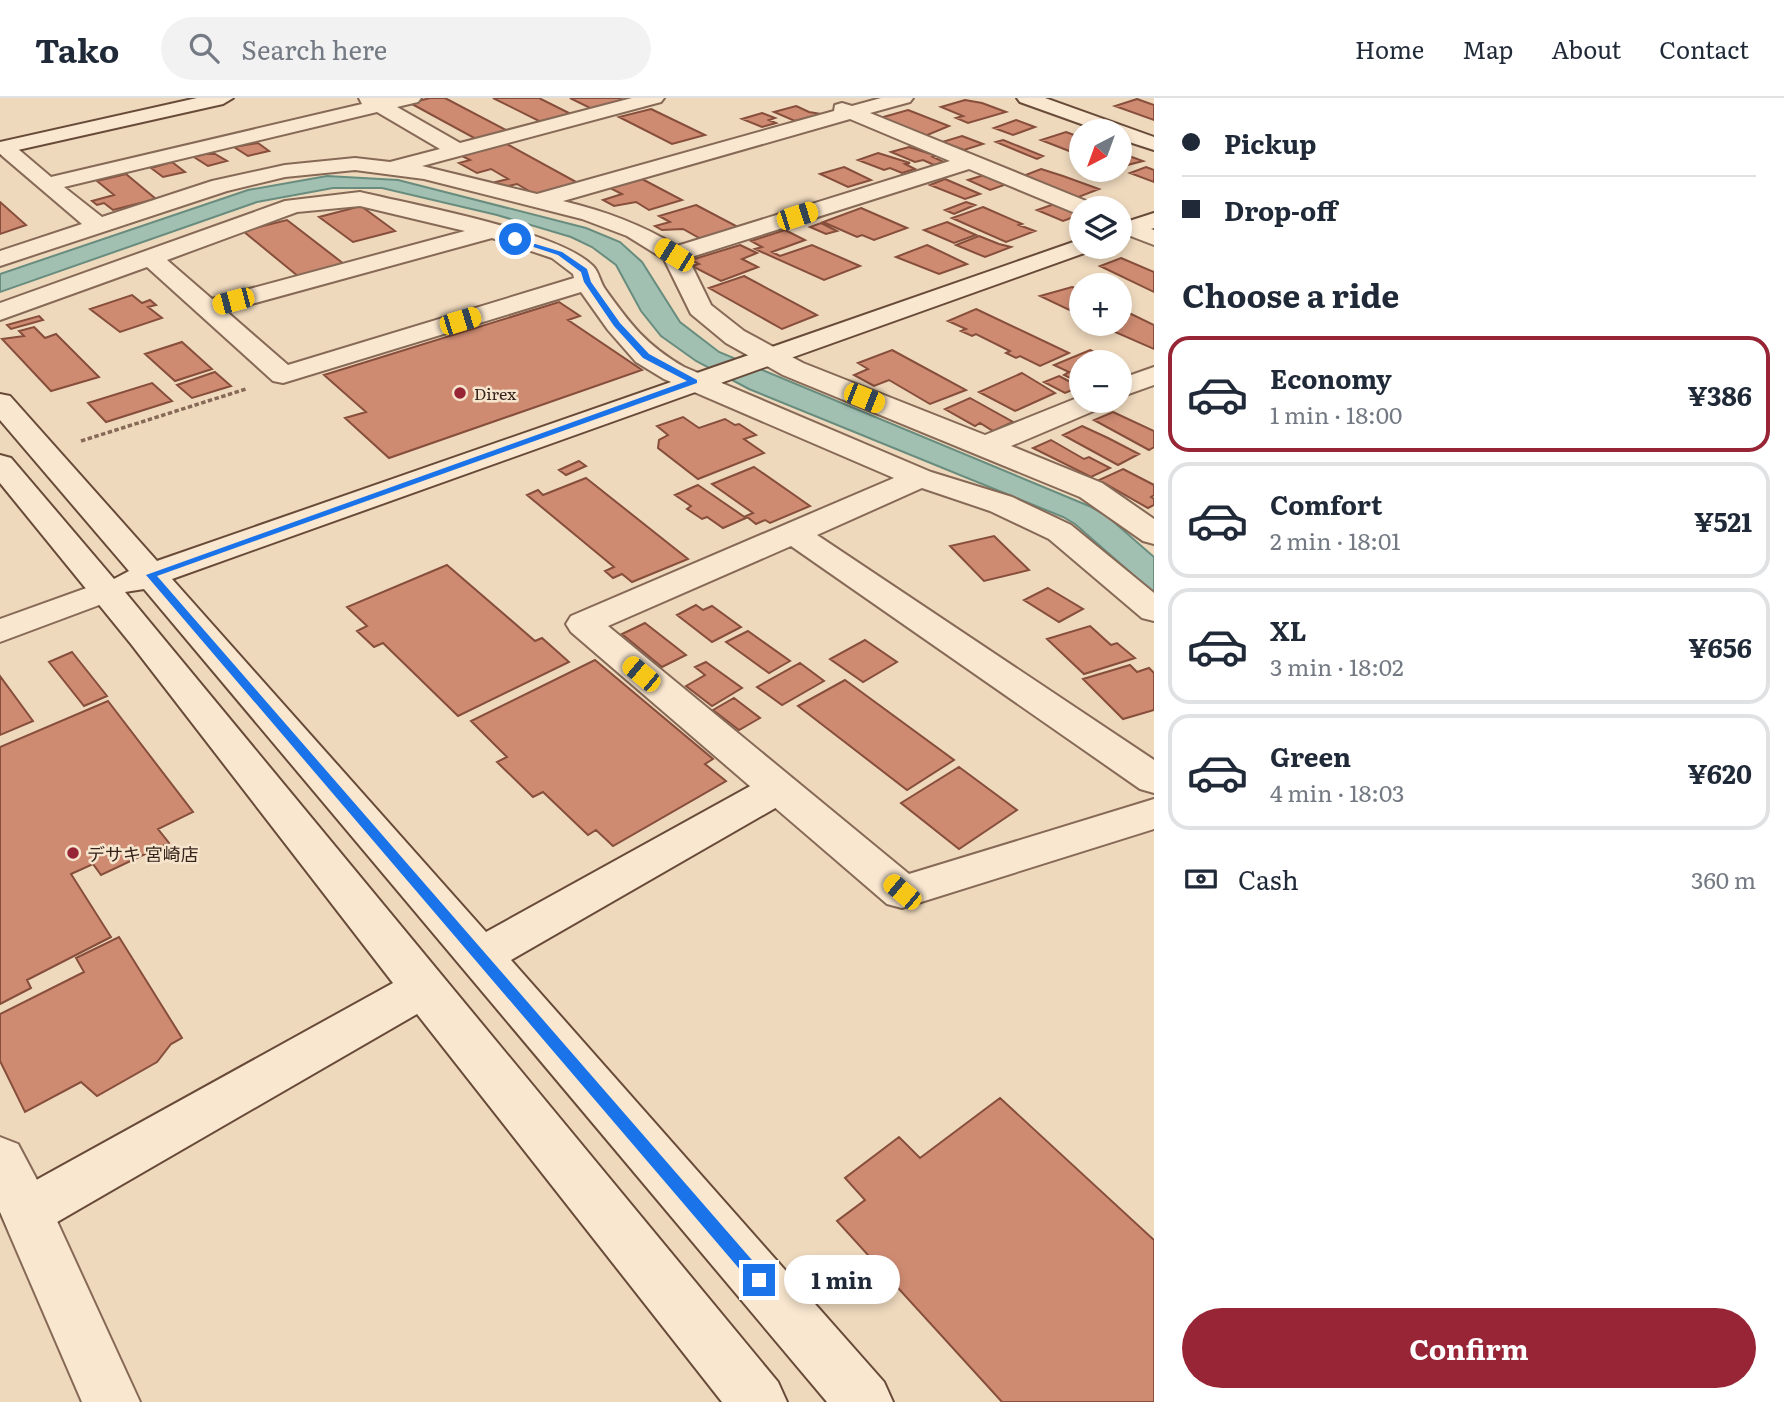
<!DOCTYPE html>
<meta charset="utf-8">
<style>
:root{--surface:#fff;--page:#f2f2f3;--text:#1f2937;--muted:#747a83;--line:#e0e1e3;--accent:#972536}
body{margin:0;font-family:Literata,"Noto Sans JP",serif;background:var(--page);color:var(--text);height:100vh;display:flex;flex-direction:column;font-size:26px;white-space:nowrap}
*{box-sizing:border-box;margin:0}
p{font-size:23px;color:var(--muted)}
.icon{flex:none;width:38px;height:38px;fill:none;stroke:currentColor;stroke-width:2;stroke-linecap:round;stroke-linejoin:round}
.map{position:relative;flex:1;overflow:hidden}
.sheet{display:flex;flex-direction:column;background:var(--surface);width:630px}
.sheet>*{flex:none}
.banner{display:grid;align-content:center;height:154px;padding:0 28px;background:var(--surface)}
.needle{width:46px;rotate:221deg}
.fabs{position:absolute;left:1069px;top:21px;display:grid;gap:14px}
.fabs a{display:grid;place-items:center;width:63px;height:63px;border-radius:50%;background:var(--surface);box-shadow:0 4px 10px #0003;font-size:35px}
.end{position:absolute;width:32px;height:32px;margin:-16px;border:9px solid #1a73e8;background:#fff;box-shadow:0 0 0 4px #fff}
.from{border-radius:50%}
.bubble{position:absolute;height:49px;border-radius:24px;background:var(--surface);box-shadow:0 4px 10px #0003;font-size:23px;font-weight:700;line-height:49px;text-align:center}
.car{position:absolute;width:21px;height:42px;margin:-21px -10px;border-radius:9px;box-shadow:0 0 5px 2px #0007;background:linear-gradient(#f5c518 24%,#345 0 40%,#f5c518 0 76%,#345 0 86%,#f5c518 0)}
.banner b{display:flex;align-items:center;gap:24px;height:66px;font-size:26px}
.banner b+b{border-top:2px solid var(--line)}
.banner i{width:18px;height:18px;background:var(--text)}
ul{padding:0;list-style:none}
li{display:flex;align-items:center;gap:21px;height:116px;margin:0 14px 10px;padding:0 14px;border:4px solid var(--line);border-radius:21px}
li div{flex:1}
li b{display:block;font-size:26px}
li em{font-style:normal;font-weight:700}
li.on{border-color:var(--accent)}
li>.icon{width:63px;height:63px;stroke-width:1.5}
h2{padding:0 28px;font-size:32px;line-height:84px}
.pay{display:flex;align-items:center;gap:18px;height:77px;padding:0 28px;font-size:26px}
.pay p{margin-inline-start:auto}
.action{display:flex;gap:14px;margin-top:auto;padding:14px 28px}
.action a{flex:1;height:80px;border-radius:42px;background:var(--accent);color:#fff;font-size:28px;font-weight:700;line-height:80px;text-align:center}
header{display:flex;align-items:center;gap:42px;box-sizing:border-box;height:98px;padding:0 35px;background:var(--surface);border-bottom:2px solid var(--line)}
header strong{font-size:33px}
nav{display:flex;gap:38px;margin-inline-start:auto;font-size:24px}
.search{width:490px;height:63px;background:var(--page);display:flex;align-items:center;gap:18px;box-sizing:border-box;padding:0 24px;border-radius:38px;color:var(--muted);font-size:26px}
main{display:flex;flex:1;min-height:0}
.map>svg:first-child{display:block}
.water{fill:#a1c0b2;stroke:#688d7f;stroke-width:2}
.building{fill:#ce8b72;stroke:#864e3b;stroke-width:2}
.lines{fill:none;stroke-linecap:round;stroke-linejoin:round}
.street-casing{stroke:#866956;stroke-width:4}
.secondary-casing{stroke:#684a39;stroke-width:4}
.path{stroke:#866956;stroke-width:3.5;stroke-dasharray:4.5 2.5;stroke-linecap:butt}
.street{fill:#f9e7d0;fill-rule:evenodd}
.secondary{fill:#f9e7d0;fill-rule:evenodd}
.route{fill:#1a73e8}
.poi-dot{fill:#972536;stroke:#f6e4cd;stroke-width:2.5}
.labels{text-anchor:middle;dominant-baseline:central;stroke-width:5;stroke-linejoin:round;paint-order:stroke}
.far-poi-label{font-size:16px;fill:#35241b;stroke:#f6e4cd;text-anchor:start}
.poi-label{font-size:18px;fill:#35241b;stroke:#f6e4cd;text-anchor:start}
</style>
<header>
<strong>Tako</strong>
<div class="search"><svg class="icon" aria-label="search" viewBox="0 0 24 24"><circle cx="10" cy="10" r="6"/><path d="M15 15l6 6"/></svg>Search here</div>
<nav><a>Home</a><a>Map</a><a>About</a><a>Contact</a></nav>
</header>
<main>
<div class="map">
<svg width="1154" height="1304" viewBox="0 0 1154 1304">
<rect width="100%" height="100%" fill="#eed9bd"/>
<path class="water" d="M327,78l71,4 188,48 34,14 22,20 38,60 39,30 370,154 18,10 47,41v36l-79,-69 -12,-7 -314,-128 -53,-28 -35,-25 -20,-25 -25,-46 -24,-18 -21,-10 -74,-22 -115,-27h-49l-76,14 -257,90v-18l248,-84z"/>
<path class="building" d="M430,0h15l63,33 -32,8 -66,-36z
M493,0h46l32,16 -30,8z
M570,0h48l6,2 -32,9z
M1137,1l17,6v15l-39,-14z
M965,2l17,3 24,9 -38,11 -12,-5 7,-2 -22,-9z
M796,8l13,6 12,2 -26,7 -21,-9z
M651,11l54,26 -33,9 -53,-27z
M908,12l41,16 -24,10 -45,-18z
M762,15l13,5 -6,2 7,3 -14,4 -20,-8z
M1016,22l19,7 -22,8 -19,-7z
M1066,34l16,6v18l-41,-16z
M962,38l21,8 -19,6 -22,-8z
M1003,42l40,16 -6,3 -41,-17z
M258,45l11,8 -21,5 -14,-9z
M505,45l73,40 -42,12 -19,-11 -13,3 -8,-5 12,-3 -17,-10 -14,4 -18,-10 11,-3 -10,-5z
M909,49l28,9 -4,1 11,5 -10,3 -11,-5 -8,2 -24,-10z
M878,55l32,10 -5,1 10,5 -13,4 -12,-5 -6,2 -26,-10z
M205,56h10l12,7 -19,5 -14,-9z
M1129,58l14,5 -23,6v-9z
M172,64l13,10 -22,5 -12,-9z
M844,69l27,13 -23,7 -28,-13z
M1146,69l8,3v12l-24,-9z
M1041,71l22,7 36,13 -23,9 -53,-22z
M126,76l30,25 -43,11 -9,-7 -7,2 -5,-4 22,-6 -17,-14z
M984,77l23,9 -17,6 -22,-10z
M642,81l40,21 -33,10 -13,-8 -22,4 -11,-6 19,-6 -12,-6z
M945,81l35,15 -15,5 -35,-14z
M0,104l26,23 -26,9z
M966,104l9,3 -21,9 -9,-4z
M1057,105l25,10v1l-19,7 -26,-11z
M696,107l42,22 -37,12 -18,-10 -21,1 -7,-4 15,-4 -11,-6z
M361,108l34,25 -42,11 -34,-25z
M983,109l39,17 -3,1 16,6 -29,11 -54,-24z
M861,110l46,20 -33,12 -12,-5 -5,2 -34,-15z
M287,122l57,44 -45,13 -56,-46z
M947,124l29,13 -22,8 -30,-13z
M821,125l16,8 -11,3 -16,-7z
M785,132l20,10 -33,12 8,4 32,-11 48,21 -36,14 -69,-31 7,-2 -11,-6z
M979,138l20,8 12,3 -26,10 -29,-12z
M740,147l17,8 -15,6 16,8 -37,14 -29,-15 7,-2 -8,-4z
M927,147l40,19 -28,10 -43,-17z
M1121,160l33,14v20l-54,-26z
M744,178l73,39 -35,14 -73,-41z
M1072,189l10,3v26l-42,-20z
M132,197l10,8 8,-3 6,5 -8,2 14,11 -42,14 -30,-23z
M559,204l21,14 -12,4 74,50 -253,88 -44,-40 21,-6 -42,-37z
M976,211l93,44 -29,13 -20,-10 -4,2 -10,-5 4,-2 -34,-17 -4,2 -11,-5 5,-2 -18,-8z
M1127,214l27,13v24l-57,-25h23v-9z
M39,218l4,4 -32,9 -4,-4z
M34,229l11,11 11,-4 43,43 -48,14 -49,-52 22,-3 -5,-5z
M182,244l30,27 -37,12 -30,-27z
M892,252l74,40 -36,14 -41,-24 -15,6 -20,-11 14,-6 -10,-6z
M1090,252l24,12h-32v22l-18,-9 5,-3 -15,-7z
M215,274l16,14 -39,12 -15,-13z
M1022,275l33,20 -40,18 -36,-19z
M1059,278l21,11 -15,6 -21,-11z
M152,285l20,18 -66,21 -18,-19z
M970,300l43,24 -20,9 -13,-8 -5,3 -30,-17z
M1113,314l41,19v16l-5,3 -55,-30z
M683,319l16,11 26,-9 10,6 4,-1 17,11 -12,4 20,14 -66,26 -40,-31 1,-8 9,-5 -11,-9z
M1082,328l26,12 31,16 -21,11 -55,-30z
M1051,342l33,19 5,-2 21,11 -19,9 -58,-29z
M579,363l7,5 -20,9 -7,-5z
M754,369l56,39 -40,17 -5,-3 -9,4 -10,-8 7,-3 -41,-29z
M1123,371l31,16v10l-3,2 3,2v6l-6,3 -49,-28z
M586,380l102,81 -56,23 -10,-8 -9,4 -8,-7 9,-4 -87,-72 11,-5 5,5z
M698,387l48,33 -23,10 -16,-11 -5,2 -15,-10 4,-3 -16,-11z
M994,438l35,34 -45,11 -34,-35z
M447,467l88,76 7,-3 27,24 -111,54 -75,-73 -9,4 -17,-16 10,-5 -20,-19z
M1048,490l35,21 -24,13 -35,-22z
M696,507l7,5 9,-4 29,21 -29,15 -35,-27z
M645,525l41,32 -24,12 -40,-33z
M1090,528l21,19 6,-2 18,15 -51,16 -37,-35z
M748,533l42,30 -21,12 -43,-31z
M865,542l32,22 -34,20 -33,-23z
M72,554l35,44 -23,10 -35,-44z
M595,562l118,99 -8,5 21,17 -113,65 -17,-16 -8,5 -45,-43 -10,5 -36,-35 10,-5 -36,-36z
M706,564l36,26 -30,18 -26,-20 19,-11 -10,-8z
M800,565l24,18 -42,24 -25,-18z
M1130,567l7,7 12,-4 5,5v37l-31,9 -40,-40z
M0,578l33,45 -33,14z
M845,582l109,80 -47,30 -109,-84z
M734,600l26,20 -21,12 -26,-20z
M108,603l85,111 -35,17 11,14 -68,32 -8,-11 -22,10 40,63 -84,43 4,8 -31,16v-257z
M959,669l58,43 -58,39 -58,-46z
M119,839l63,101 -11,6 -14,18 -60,34 -16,-14 -56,30 -25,-51v-47l84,-42 -8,-14z
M1000,1000l154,142v162h-152l-165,-181 28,-21 -20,-22 54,-41 21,21z"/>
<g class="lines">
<defs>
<path id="street" d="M359,0h62l-3,4 -21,5 63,36 172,-45h32l-3,4 -239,64 115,28 297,-83 1,-6 7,-2 10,3 29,-8h32l-3,4 -40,11 221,90 3,5h-12v6l-7,-1 -106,-44 -281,89 23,47 33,26 59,32 182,72 97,-39v5h25l-4,6 -92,39 91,37 52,36v25l-11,-3 -63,-44 -297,-122 -57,-32 -35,-29 -27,-55 -37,-23 -45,-17 -158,-40 -69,-9 -70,7 -58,14 -227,75v-15l82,-27 -82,-70v-12l11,1 40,34 311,-73zM377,14l63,37 -50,13 -35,-4 -70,7 -73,16 -110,36 -38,-30zM850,21l100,42 -273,85c-37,-22 -72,-35 -114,-45z
M360,94c53,13 199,39 233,74 6,6 7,16 12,23 25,35 41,56 79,78l247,105 81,25 59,28 83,68v28l-12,-3 -93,-79 -59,-28 -68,-23 -105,47 337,225v33l-14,-4 -349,-243 -183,80 301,248 245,-75v30l-252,79 -15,-4 -316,-272 -5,-8 5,-8 323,-138 -230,-99 -28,-17 -28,-32 -27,-38 -298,91 -10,-2 -126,-114 -147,53v-17l285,-102zM360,108l105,25 -253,68 -45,-39 130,-48zM492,140l60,20 21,16 1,4 -286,87 -62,-54z
M1120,119l34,13v15l-34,-13z
M1154,269v18l-34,12v-18z
M106,483l12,3 5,7 -5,7 -118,44v-23z
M0,1039l18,7 27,51 95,207h-58l-82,-190z"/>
<path id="secondary" d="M197,0h36l-10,6 -223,50v-12z
M1017,0h28l109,39v13l-34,-11v-8h-19l-81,-29z
M1154,115v15l-34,11v-15z
M1082,141v8h11l-3,4 -918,328 314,353 277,-153 14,-4 14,4 6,10 -6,10 -280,161 373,422 9,20h-66l-683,-813 -19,3 653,790 9,20h-65l-305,-388 -372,215 -18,7 -18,-7 -8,-17 8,-17 384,-212 -262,-339 -131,-161v-28l11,3 103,121 15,-8 -129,-151v-26l10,2 147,165z"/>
</defs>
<use href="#street" class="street-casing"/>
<use href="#secondary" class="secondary-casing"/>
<path class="path" d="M81,343l165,-52"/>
<use href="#street" class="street"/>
<use href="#secondary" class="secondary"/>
</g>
<path class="route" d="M512,139l50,15 25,17 4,13 29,41 29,31 48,26v3l-540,193 608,699 2,5 -2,6 -6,2 -5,-2 -608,-711 541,-194 -44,-23 -29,-32 -30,-44 -3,-10 -23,-17 -46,-15z"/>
<g class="poi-dot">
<circle cx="460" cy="295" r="7"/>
<circle cx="73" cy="755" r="7"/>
</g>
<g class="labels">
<g class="far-poi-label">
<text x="474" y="295">Direx</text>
</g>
<g class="poi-label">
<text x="87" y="755">デサキ 宮崎店</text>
</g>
</g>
</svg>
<div class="fabs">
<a><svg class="needle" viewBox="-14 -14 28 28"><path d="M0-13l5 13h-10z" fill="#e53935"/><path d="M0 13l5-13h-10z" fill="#747a83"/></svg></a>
<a><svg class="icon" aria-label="layers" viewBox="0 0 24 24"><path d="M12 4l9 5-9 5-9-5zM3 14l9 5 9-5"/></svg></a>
<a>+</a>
<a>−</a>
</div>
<i class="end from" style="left:515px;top:141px"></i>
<i class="end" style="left:759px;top:1182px"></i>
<div class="bubble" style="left:784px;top:1157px;width:116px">1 min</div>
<i class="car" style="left:797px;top:118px;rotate:72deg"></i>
<i class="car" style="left:674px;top:157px;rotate:302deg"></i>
<i class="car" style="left:233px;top:203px;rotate:255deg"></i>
<i class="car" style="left:460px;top:223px;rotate:73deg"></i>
<i class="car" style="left:864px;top:300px;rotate:112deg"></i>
<i class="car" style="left:641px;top:576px;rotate:310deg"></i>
<i class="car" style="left:902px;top:794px;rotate:310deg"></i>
</div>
<section class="sheet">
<div class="banner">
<b><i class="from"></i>Pickup</b>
<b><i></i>Drop-off</b>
</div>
<h2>Choose a ride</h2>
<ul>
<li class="on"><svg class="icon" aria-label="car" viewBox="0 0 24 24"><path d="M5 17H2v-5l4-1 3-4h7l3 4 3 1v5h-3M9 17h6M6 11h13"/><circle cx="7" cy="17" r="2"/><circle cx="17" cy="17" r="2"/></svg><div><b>Economy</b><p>1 min · 18:00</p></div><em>¥386</em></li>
<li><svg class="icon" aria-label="car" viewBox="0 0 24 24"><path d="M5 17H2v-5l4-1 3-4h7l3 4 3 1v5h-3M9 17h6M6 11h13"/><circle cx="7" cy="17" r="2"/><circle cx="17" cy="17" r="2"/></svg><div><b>Comfort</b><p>2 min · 18:01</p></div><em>¥521</em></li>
<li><svg class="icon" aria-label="car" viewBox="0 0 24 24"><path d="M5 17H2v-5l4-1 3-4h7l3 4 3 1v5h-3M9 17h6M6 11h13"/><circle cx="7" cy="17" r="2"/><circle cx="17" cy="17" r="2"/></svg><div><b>XL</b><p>3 min · 18:02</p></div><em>¥656</em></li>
<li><svg class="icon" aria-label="car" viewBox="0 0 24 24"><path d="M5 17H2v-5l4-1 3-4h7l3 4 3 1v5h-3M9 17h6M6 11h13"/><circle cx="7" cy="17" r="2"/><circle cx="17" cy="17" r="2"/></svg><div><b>Green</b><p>4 min · 18:03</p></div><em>¥620</em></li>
</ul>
<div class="pay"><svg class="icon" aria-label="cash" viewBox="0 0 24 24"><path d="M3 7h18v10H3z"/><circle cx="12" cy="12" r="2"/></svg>Cash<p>360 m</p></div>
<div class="action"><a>Confirm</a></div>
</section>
</main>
